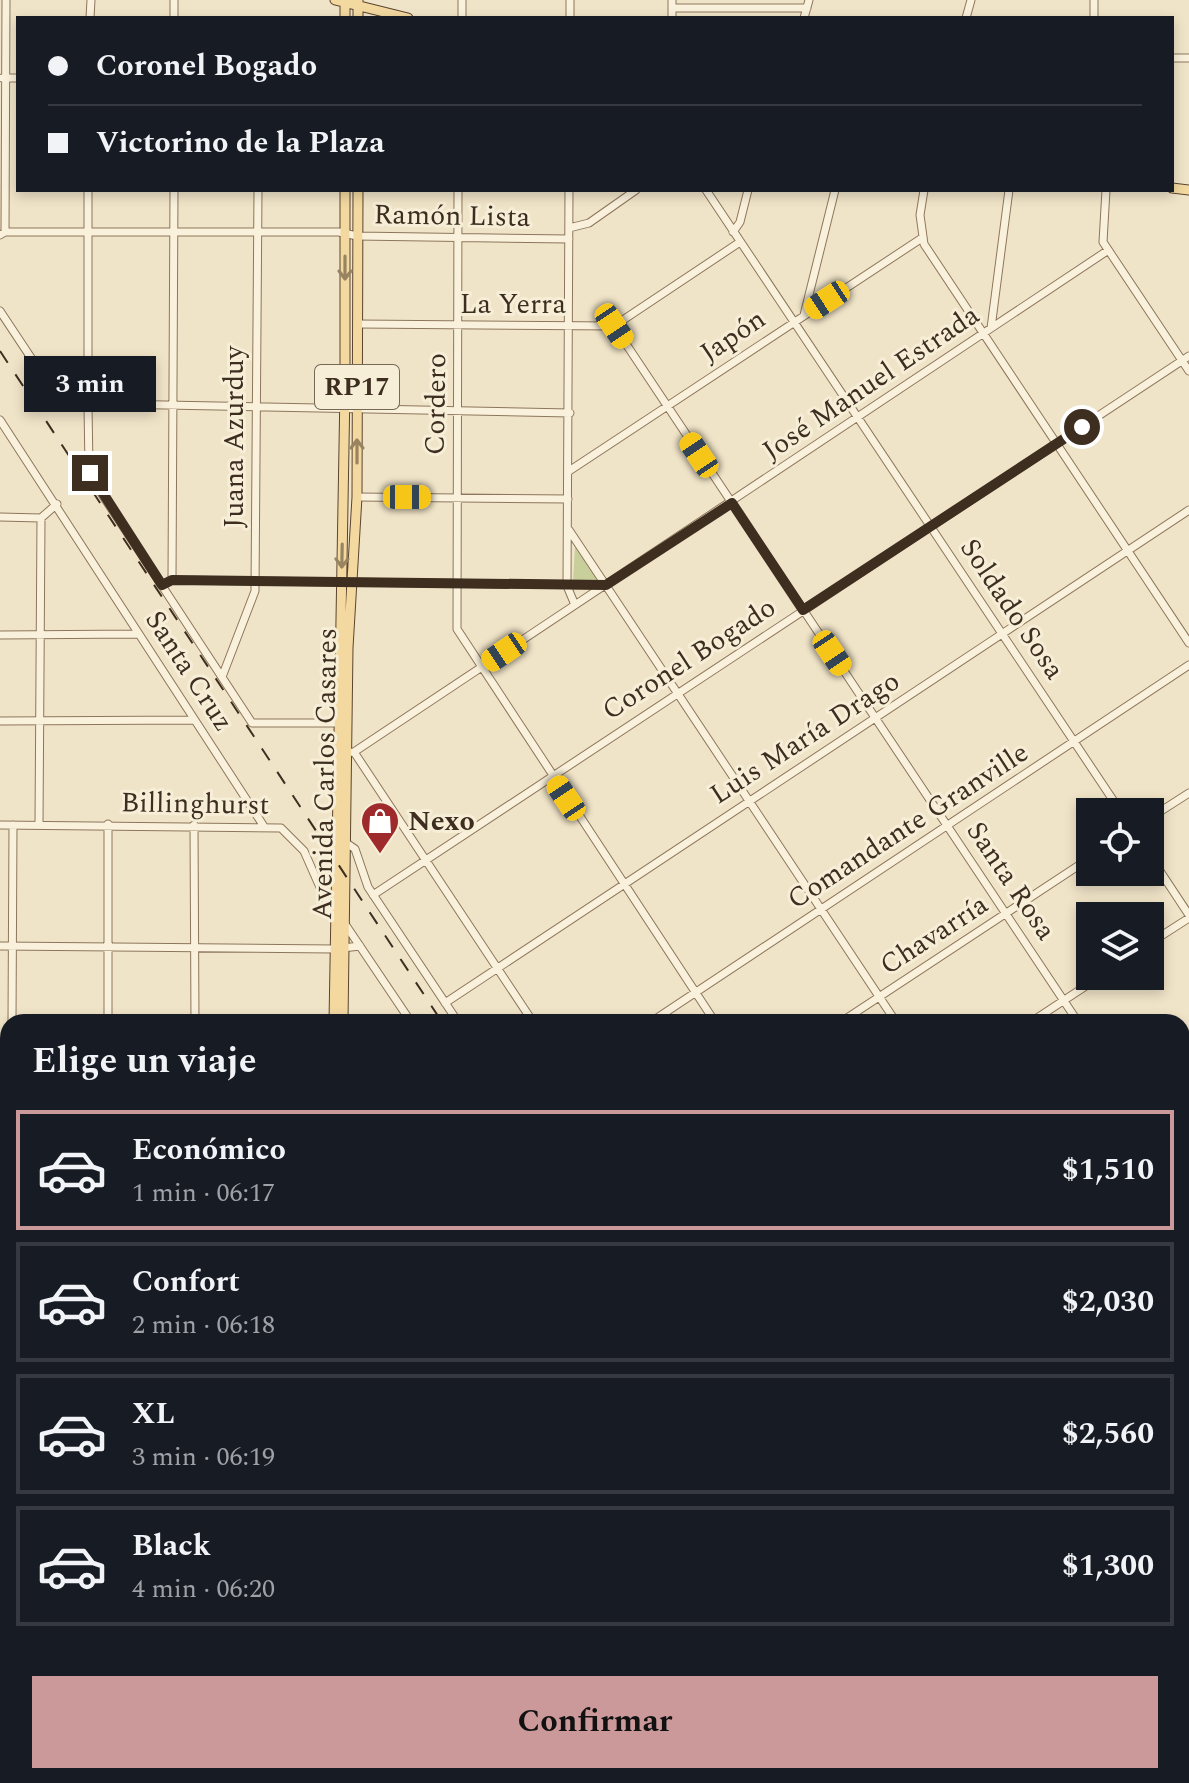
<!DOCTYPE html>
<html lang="es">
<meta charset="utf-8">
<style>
:root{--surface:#171b24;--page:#242831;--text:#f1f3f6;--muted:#9ea1a6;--line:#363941;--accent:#cc999b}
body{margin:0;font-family:Spectral,serif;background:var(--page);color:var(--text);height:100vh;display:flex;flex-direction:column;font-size:30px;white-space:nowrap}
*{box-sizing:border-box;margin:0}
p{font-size:26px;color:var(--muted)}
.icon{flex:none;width:44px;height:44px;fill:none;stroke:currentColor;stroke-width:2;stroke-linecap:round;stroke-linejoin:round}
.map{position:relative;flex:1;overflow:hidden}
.panel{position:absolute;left:0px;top:1014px;width:1190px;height:770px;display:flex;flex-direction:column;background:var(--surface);border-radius:24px 24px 0 0;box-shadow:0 4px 12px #0003}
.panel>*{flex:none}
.banner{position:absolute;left:16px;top:16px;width:1158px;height:176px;border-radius:0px;box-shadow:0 4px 12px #0003;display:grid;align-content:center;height:176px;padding:0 32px;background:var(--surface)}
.buttons{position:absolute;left:1076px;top:798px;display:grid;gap:16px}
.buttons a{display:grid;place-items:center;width:88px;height:88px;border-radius:0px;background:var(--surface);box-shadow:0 4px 12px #0003;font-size:40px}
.end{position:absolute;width:36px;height:36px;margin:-18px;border:10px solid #3d2e20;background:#fff;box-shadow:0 0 0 4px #fff}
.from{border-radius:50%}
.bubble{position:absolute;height:56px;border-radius:0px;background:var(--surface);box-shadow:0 4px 12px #0003;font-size:26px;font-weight:700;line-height:56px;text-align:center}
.car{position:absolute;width:24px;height:48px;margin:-24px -12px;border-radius:10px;box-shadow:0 0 6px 2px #0007;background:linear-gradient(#f5c518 24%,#345 0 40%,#f5c518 0 76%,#345 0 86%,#f5c518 0)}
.banner b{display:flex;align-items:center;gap:28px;height:76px;font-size:30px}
.banner b+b{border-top:2px solid var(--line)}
.banner i{width:20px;height:20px;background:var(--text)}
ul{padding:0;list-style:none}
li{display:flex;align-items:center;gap:24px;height:120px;margin:0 16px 12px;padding:0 16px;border:4px solid var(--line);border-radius:0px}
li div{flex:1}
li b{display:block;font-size:30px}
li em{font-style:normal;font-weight:700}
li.on{border-color:var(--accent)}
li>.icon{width:72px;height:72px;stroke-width:1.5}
h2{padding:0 32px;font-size:36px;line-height:96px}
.action{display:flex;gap:16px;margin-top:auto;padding:16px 32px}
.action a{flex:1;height:92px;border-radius:0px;background:var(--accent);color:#111;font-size:32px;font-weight:700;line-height:92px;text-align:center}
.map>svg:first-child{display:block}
.green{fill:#c9cf9b}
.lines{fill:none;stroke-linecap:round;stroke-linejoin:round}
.minor-casing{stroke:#8d765c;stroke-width:9}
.major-casing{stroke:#5b4430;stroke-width:11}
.minor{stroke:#faf1dc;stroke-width:7}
.major{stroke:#f3d9a0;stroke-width:9}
.rail{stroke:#3d2e20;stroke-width:2;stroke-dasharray:14 14;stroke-linecap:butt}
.oneway{stroke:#988460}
.route{stroke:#3d2e20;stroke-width:10}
.labels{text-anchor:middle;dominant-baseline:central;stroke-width:6;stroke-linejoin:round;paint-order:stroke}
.shield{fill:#f7eed8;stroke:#756857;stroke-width:2}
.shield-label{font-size:26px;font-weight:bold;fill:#3d2e20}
.street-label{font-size:28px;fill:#3d2e20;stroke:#f7eed8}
.poi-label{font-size:28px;font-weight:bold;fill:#3d2e20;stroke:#f7eed8;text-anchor:start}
</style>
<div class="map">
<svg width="1189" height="1783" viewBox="0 0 1189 1783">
<rect width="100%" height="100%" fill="#f0e4c8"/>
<path class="green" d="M575,546l24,35 -26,1z"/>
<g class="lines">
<defs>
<path id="minor" d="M174,0v18
M462,0v18
M672,0v18
M1094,0v18
M672,8h135
M90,18l1,-18
M570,18v-18
M804,18l5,-18
M966,18l5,-18
M1172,58h17
M2,78h16
M88,190v216l1,62 3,11 160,244h89
M458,190l-1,439 258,393
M569,190l-2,396 8,19
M706,190l415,622
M924,190l-4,25 4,29 265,399
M1106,190l-3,52 86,129
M569,228l20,-5 47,-33
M5,232l1,-232
M733,232l7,-10 8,-32
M0,235l5,-3h334l18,4 212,3
M0,311l61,92
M804,315l31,-125
M358,324l256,2 126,-84
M614,326l464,696
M991,328l18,-138
M53,407l8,-4 509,10
M0,420l263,405
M569,471l353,-233
M357,497l211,2
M0,517l41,1 16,-14
M569,530l327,492
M172,580l2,-390
M162,585l10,-5 431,5
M0,635l138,-1
M222,677l33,-86 3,-401
M0,721l194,-1
M354,752l179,270
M342,753l12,-1 753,-501
M1150,818l39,-25
M39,824l2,-306
M0,825l281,3 23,23 30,68
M194,825l1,197
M345,842l10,7 13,38 90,135
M1150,856l39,59
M373,895l816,-539
M345,924l66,98
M1150,943l39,-25
M0,946l334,3 26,-3
M445,1003l744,-493
M12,1022l1,-197
M108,1022v-198
M651,1022l538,-357
M841,1022l249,-164
M1031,1022l70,-46
M1182,1051l7,-5
M0,1058l8,2
M0,1163l8,1
M1182,1176l7,-5
M1182,1179l7,11
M0,1289l8,-2
M1182,1291l7,-5
M0,1384l8,-1
M1182,1405l7,-4
M1182,1475l7,11
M0,1489l8,1
M1182,1519l7,-4
M1182,1637l7,-5
M0,1688l8,-176
M1182,1732l7,10
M1182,1752l7,-4
M0,1766l8,1
M590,1776l280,1
M904,1776l5,7
M962,1776l4,7
M1088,1776l5,7
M91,1783v-7
M195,1783v-7
M513,1783v-7
M1135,1783l10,-7"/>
<path id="major" d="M335,0l73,18
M358,0v18
M345,18v-18
M1172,188l17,2
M334,1022l11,-633v-199
M343,1022l5,-374 9,-151 1,-307
M340,1776v7
M330,1783v-7"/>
</defs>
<use href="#minor" class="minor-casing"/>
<use href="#major" class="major-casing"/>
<use href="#minor" class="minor"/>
<use href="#major" class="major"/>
<path class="rail" d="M0,351l442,671
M933,1776l4,7"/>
</g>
<defs><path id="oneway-shaft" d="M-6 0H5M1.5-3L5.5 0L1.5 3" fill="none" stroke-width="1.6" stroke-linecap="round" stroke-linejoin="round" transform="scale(2)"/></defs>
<g class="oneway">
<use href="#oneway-shaft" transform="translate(345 268) rotate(90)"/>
<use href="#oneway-shaft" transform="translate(357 451) rotate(-90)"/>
<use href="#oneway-shaft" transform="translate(342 556) rotate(91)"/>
</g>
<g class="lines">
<path class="route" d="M90,473l72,112 10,-5 434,5 126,-82 71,107 279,-183"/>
</g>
<defs>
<symbol id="shop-pin" viewBox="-11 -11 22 30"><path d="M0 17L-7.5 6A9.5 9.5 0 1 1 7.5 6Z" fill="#9e2a2b" stroke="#f7eed8"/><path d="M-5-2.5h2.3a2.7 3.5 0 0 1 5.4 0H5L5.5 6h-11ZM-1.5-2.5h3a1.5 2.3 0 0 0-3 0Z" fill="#fff"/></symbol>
</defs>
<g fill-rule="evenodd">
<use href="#shop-pin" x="358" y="799" width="44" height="60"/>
</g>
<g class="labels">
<rect class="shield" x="315" y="365" width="84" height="44" rx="6"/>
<g class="shield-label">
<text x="357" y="387">RP17</text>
</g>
<g class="street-label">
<text transform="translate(452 216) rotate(1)">Ramón Lista</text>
<text x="513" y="304">La Yerra</text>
<text transform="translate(733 336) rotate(-34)">Japón</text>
<text transform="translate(871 383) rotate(-34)">José Manuel Estrada</text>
<text transform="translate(436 404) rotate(-89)">Cordero</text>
<text transform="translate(234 437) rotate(-90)">Juana Azurduy</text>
<text transform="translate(1012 609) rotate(56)">Soldado Sosa</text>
<text transform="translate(689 659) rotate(-33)">Coronel Bogado</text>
<text transform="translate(189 671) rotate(57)">Santa Cruz</text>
<text transform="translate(805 738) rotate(-33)">Luis María Drago</text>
<text transform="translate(325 774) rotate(-89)">Avenida Carlos Casares</text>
<text transform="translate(195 804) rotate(1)">Billinghurst</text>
<text transform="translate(908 826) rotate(-33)">Comandante Granville</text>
<text transform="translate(1011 881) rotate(56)">Santa Rosa</text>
<text transform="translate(934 935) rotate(-33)">Chavarría</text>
</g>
<g class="poi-label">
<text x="408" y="821">Nexo</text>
</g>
</g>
</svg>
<div class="buttons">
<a><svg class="icon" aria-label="locate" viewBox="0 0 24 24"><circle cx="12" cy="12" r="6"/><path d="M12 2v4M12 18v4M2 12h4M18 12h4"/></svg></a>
<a><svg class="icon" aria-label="layers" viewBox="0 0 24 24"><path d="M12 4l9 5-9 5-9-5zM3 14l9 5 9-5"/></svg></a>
</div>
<i class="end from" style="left:1082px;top:427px"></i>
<i class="end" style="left:90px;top:473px"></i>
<div class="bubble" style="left:24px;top:356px;width:132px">3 min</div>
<i class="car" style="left:827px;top:300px;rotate:237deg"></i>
<i class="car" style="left:614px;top:326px;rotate:146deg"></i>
<i class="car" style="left:699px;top:455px;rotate:326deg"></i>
<i class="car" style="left:407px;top:497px;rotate:90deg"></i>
<i class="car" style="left:504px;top:652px;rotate:236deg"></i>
<i class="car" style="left:832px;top:653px;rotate:146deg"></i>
<i class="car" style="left:566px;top:798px;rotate:326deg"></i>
<div class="banner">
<b><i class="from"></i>Coronel Bogado</b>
<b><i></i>Victorino de la Plaza</b>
</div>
<section class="panel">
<h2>Elige un viaje</h2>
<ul>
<li class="on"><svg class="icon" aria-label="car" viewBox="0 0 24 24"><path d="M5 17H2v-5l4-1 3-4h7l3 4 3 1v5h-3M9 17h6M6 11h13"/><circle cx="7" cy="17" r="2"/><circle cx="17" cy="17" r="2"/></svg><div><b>Económico</b><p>1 min · 06:17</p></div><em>$1,510</em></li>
<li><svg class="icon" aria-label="car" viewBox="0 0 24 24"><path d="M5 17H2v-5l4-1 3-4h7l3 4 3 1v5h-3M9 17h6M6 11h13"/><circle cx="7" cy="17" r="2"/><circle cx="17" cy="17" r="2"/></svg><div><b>Confort</b><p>2 min · 06:18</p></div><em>$2,030</em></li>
<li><svg class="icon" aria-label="car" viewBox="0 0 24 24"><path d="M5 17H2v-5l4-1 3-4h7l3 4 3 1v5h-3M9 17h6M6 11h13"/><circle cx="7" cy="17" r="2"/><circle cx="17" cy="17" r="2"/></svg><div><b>XL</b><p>3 min · 06:19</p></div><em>$2,560</em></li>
<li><svg class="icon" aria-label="car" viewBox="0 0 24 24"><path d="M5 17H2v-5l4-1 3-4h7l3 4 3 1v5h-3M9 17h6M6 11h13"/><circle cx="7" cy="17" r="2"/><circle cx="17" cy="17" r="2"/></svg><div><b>Black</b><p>4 min · 06:20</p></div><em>$1,300</em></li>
</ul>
<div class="action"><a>Confirmar</a></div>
</section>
</div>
